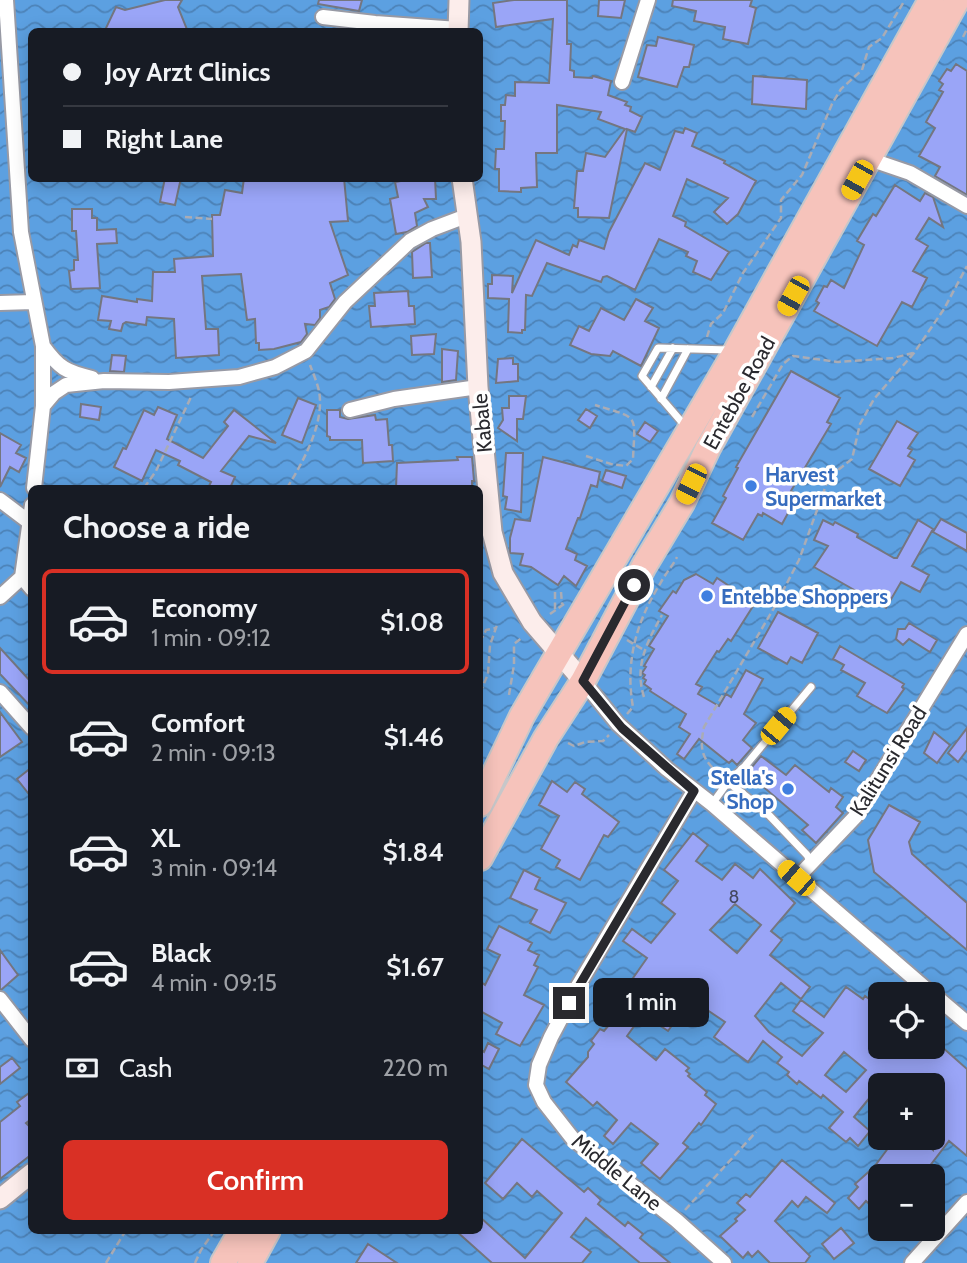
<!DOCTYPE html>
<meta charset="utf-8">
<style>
:root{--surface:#171b24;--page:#242831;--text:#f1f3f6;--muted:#9ea1a6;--line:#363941;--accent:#d93025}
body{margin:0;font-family:Cabin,sans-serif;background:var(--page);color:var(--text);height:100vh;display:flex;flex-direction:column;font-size:26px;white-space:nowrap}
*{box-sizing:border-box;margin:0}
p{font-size:23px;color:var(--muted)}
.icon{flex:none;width:38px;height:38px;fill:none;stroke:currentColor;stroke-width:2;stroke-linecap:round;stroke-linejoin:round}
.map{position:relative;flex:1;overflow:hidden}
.panel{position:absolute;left:28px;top:485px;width:455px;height:749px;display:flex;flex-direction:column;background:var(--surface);border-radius:10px;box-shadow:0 4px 18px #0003}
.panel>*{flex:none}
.banner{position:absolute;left:28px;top:28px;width:455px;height:154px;border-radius:10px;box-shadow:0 4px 18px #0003;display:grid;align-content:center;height:154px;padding:0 35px;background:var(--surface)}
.fabs{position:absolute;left:868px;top:982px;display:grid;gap:14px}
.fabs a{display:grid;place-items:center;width:77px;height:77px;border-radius:10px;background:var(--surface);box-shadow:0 4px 18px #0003;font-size:35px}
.end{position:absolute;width:32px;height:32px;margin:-16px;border:9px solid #29292e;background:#fff;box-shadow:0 0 0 4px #fff}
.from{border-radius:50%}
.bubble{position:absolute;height:49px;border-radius:10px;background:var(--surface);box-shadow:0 4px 18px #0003;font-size:23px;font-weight:600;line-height:49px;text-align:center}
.car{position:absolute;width:21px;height:42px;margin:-21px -10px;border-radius:9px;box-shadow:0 0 5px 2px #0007;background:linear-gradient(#f5c518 24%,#345 0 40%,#f5c518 0 76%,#345 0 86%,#f5c518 0)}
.banner b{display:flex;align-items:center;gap:24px;height:66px;font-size:26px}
.banner b+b{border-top:2px solid var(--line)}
.banner i{width:18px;height:18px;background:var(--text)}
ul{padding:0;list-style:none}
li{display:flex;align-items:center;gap:21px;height:105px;margin:0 14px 10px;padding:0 21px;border:4px solid transparent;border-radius:10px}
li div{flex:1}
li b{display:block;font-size:26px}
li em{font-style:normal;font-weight:600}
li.on{border-color:var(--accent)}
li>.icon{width:63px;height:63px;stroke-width:1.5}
h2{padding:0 35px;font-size:32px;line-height:84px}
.pay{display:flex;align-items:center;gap:18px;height:77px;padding:0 35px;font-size:26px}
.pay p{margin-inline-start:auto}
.button{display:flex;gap:14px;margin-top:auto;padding:14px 35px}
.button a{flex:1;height:80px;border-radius:10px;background:var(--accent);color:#fff;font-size:28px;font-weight:600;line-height:80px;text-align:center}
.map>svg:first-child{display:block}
.water{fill:url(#water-waves);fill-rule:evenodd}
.building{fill:#9aa5f7;stroke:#747680;stroke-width:2;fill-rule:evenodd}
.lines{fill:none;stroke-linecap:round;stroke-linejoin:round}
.lane-casing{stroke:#989aa5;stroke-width:10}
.street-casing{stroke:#989aa5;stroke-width:18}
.secondary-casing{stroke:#989aa5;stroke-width:23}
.highway-casing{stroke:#c7c7c9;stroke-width:28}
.path{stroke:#aaacb5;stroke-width:2.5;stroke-dasharray:7 3.5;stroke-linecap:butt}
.lane{stroke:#fff;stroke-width:7}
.street{stroke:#fff;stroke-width:14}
.secondary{stroke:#fcedeb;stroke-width:19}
.highway{stroke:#f6c3bb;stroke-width:24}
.route{stroke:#29292e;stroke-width:9}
.shop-dot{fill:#3f7fe0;stroke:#fff;stroke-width:2.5}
.labels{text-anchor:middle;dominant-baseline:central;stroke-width:7;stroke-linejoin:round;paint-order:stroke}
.number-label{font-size:18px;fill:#454860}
.street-label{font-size:21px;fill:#29292e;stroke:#fff}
.shop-label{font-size:21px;font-weight:bold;fill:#366cbe;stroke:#fff;text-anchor:start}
</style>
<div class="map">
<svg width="967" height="1263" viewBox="0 0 967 1263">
<defs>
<pattern id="water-waves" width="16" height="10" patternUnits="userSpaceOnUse" patternTransform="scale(1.75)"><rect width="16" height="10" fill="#5ca0e1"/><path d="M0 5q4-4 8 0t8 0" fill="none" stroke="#4c82b7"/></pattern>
</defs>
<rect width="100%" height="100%" fill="#e4e7f2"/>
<path class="water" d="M0,0h967v1263h-967zM32,32h448v146h-448zM32,488h448v742h-448zM880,994h53v52h-53zM880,1085h53v53h-53zM880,1176h53v52h-53z"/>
<path class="building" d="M165,0h17l-4,7 10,25h-75l-7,-4 10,-21 9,3z
M319,0h43l-3,11 -41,-7z
M514,0h53v44h4l-1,26 4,1v6l18,1 1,-2 18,5 -3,14 19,7 -2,3 6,2 -1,4 12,6 -7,15 -8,-3 -18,89 -31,-1v-9h-4l3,-37h6l3,-18 19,4 20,-28 -27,-10 3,-7 -44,-7v48h-21l1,34 -16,1v4l-22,-1v-22h-4l1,-20h8l1,-28h-4v-16h4l1,-10 9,1v-14l34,1 4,-64 -57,8 -3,-24z
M599,0h26l-4,18 -23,-2z
M673,0h79l-2,6 6,2 -8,36 -25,-5 2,-12 -31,-6 2,-10 -24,-5z
M658,37l36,8 -5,22h-5l-7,20 -39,-10 9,-32 9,1z
M956,64l11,7v124l-32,-19 5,-9 -21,-11 16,-28 -9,-6 17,-30 -4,-2 4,-6 -4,-3 8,-12 4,2z
M753,76l54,4 -1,29 -54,-5z
M685,128l12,5 -5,13 33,15 -1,2 32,18 -18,33 -11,10 -13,-12 14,-14 -41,-19 -14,37 13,6 -1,4 44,26 -18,28 -18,-8 4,-11 -11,-5 2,-4 -29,-13 -24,51 -28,-14 -4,1 -2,5 -54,-19 -15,33 -6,-1 -1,35h-3v3l-14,-1 1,-33 -21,-1v-14h4v-9l21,1 -1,17 24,-53 33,15 4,-10 4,2 2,-7 25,9 5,-17 36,-69 15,7 15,-39 8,2z
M165,178h16l-6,27 -15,-3z
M244,178h100l4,43 -18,1 18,53 -18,8 5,16 -6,8 -9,3v8l-5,7 -10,-1 2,10 -6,8 -27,7 -15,1v-7h-3l-1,-24 -8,1 -6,-46 -39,2 4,53h12l1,26 -43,3 -2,-39 -27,-2 -1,8 -20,-3 -3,2 -2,7 -12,-2 2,-8 -13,-1 4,-24 35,6v-3l15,2 1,-29h22l-1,-13 39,-3 -1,-41h8l5,-25 17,3z
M418,178h17l1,21h-12l4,8 -13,6 2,13 -10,6 -11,2 -6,-35 8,-2 -3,-15z
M895,185l25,16 5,-8 8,4 10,30 -14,-9 -13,21 12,7 -15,25 14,7 -15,29 -10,-5 -25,44 -63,-35 5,-8 -3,-2 8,-15 3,1 4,-7 13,8 20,-43 -7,-4 16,-27 3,2z
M72,209h20v9h5v12l19,-1 1,14 -20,1 3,44 -29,1 -2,-18 5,-1v-10h4l-2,-29h-4z
M426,243h4l2,34 -19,1 -1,-26z
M408,291l1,15h5l1,18 -44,3 -2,-21h6l-1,-13z
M636,299l17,9 -8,13 14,7 -18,38 -28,-15 -3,5 -19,-2 -21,-9 9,-19 10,5 12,-23 23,12z
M436,334l-2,20 -22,1 -1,-19z
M442,349l16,2 -2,29 -14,2z
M112,355l14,1 -2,16 -14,-1z
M513,358v6h5v17l-22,2 2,-24z
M791,371l49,27 -13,24 4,2 -40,67 7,4 -16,29 -19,-11 -1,3 -4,-2 -15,26 -31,-17 14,-25 -3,-2 15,-28 -2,-1z
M509,396h17l-3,23h-6v22l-19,-13 5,-8 -1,-12h7z
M298,398l18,7 -14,38 -20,-8z
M81,404l20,3 -2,13 -19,-3z
M158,407l19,8 -10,24 36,19 25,-32 -4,-4 10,-12 42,33 -27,-7 -28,35 14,6 -5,11h-22l3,-6 -33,-17 2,-4 -24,-11 -14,31 -28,-14 9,-19 3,1 18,-39 10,5z
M586,409l11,7 -7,12 -12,-8z
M327,410h13v7l8,2 27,-4 1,5 11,-1 2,26h3l1,16 -30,2 -1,-23h-32v-3l-3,-1z
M897,421l21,12 -10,15 4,2 -4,6 7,4 -15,26 -31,-17z
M645,422l13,9 -8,11 -13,-8z
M0,433l21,12 -5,8 10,5 -7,14 -9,-5 -10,20z
M506,453h17l-2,59 -16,-3 2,-12 -4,-1z
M457,457h15l2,24h-2v7h-76l1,-25 61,-3z
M543,457l57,15 -3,15 -6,-2 -11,33h-2l-12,31 11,5 -2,6 12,6 -11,20 -12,-10 -6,9 -27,-18 -11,-2 3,-11 -13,-1v-15l5,-19 15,2z
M606,470l20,6 -4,12 -20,-7z
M941,519l26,14v18l-34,-19z
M823,520l10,5 2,-3 23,12 -1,3 37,21h3l21,-38 15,9 -21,37 17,9 -9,17 -19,-10 -15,26 -72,-41 14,-21 -14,-6z
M696,574l17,10 4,-6 38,25 -24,38 -3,-2 -9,13 -2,-1 -21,33 6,3 -4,7 21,12 7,-12 5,3 15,-27 17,9 -19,35 12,9 -13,17 9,8 -15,17 -5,-5 -3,3 -30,-24 -15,20 -7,-5 13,-20 -11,-7 7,-13 -36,-23 1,-2 -7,-5 2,-4 -3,-2 2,-3 -3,-2 4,-6 -2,-1 10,-17 -5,-3 19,-30 -9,-5 14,-20 3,2 8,-13z
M778,612l40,21 -16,30 -11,-6 -4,7 -29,-16z
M909,623l28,17 -7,12 -21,-13 -6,6 -7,-6 2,-10h7z
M840,646l64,38 -2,3 2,2 -17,24 -30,-17 8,-13 -24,-13 3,-5 -11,-6z
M0,648l32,35v25l-32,-34z
M0,712l22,30 -22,15z
M967,728v22l-9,12 -10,-9z
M934,732l16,13 -13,18 -13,-10z
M853,751l13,9 -7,11 -14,-9z
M761,756l25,19 9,-10 34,27 2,-4 12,9 -7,10 7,6 -27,30 -14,-13 6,-5 -61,-52z
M32,767v31l-15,-19z
M552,781l15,11 8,-10 10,7 -3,5 37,28 -11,15 -4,-2 -24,45 -24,-13 4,-7 -19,-11 18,-33 -20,-11z
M889,805l31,17 -11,20 3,12 55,49v47l-93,-78 -6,-32z
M693,833l15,12 -12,16 26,19 13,-16 18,14 7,-9 35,34 -24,28 11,9 -12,15 40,32 -9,12 -20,-16 -26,33 14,16 33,24 21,-23 -30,-22 8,-11 23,17 22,-30 17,12 2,-3 15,11v39h53v-7l34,30v87l-18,-15 -27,35h-42v38l-14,-13 -7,8 -11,-11 10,-11 -3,-3 19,-17 15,-20 -10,-9h38l16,12v-65h-53l-26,32 16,14 -12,15 -8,-8 -4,4 -17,-14 14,-16 -20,-17 -2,3 -22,-17 -2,3 -10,-9 2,-3 -12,-9 5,-6 -19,-16 -15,21 -34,-25 11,-15 -34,-23 -23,32 -25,-17 -16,22 29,24 9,-11 24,19 -3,3 4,3 -2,2 19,16 -2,3 11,9 -15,21 -2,-2 -16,20 5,4 -28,32 -19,-16 17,-19 -27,-21 -18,21 -9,-8 13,-16 -20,-18 -4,4 -27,-24 22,-25v-5l6,-8 -3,-3 9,-12 4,2 16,-19 -5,-4 11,-15 -2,-2 23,-33 -24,-17 9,-12 19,14 24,-29 -14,-11 17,-22 -14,-11zM735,904l26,21 -24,28 -27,-23zM844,1052l22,18 -20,22 -21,-17z
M524,870l16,8 -5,11 31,14 -16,30 -20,-10 7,-13 -27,-12z
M499,926l33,17 -4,7 11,5 -5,10 4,2 -14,28 20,10 -24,41 -24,-12 6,-11 -22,-12v-30l5,4 15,-30 -13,-6z
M0,950l18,25 -17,15h-1z
M488,1043l11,6 -10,20 -9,-5v-15l4,3z
M12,1058l8,10 -20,16v-17z
M32,1091v30l-2,-1 -4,3 6,6v25l-32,25v-57l20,-16 -3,-4z
M522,1139l62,53 4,-4 13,12 -3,4 27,22 3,-4 15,12 -3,4 30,25h-30l-54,-45 -15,19 20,15 -9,11h-90l-37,-33h25v-13l45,41 37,-45 -25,-22 -5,6 -15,-14 -14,16 -18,-16z
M782,1160l53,43 -8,10 -21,-16 -8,10 -6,-6 -17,20 35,35 -5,7h-35l-12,-12 -6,6 -4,-5 -5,6 -23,-22 17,-15 -2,-2 10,-9 -8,-7 9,-9 4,3z
M841,1228l13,15 -20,16 -12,-15z
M368,1244l29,19h-41z"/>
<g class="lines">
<defs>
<path id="lane" d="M651,387l22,-39
M661,399l27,-50
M686,427l-44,-51 16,-28 71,2
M728,782l38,30 41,43 4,8
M712,804l16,-22 17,-16 66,-79"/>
<path id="street" d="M6,0l15,232 22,114v60l-9,82
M323,17l52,6 83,6
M622,82l26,-82
M869,159l41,14 57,33
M0,303l33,-1
M43,346c16,22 23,26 49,32
M43,406l11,-13 12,-8 38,-4 65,1 70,-5 36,-10 31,-16 39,-49 65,-61 22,-12 37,-14
M350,410l44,-11 84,-12
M0,500l29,22
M32,505l-10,72 10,12
M0,597l22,-20
M583,681l35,43 49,45 45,35 220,190
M0,692l32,36
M694,791l-116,195 -27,51 -12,28 -3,20 8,17 29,37 103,81 48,43
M796,879l59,-62 112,-183
M933,994l34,29
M0,999l32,41
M912,1263l55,-61"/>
<path id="secondary" d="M458,32l1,-32
M462,178l9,64 7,145 14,145 11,41 29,49 51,59
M0,1199l32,-26"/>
<path id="highway" d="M480,804l42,-88 214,-365 195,-351
M480,858l66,-120 37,-57 61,-115 38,-63 26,-55 249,-448
M223,1263l19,-33
M250,1263l18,-33"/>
</defs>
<use href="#lane" class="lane-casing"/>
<use href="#street" class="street-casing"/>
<use href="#secondary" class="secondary-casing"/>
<use href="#highway" class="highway-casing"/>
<path class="path" d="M963,37l4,-8
M185,217l27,2
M707,337l4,-13 12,-11 20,-40 38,-55v-18l21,-25 30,-71 9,-15 21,-19 7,-23 13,-9 23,-38
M752,417l31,-53 10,-8 45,6 55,-4 20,-5
M586,456l25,8 15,2 7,-7c2,-46 7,-40 -38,-54
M144,488l12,-17 36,-76
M287,488c16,-26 38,-65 32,-97 -2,-9 -6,-18 -9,-26
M555,592v17
M561,592l1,12
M550,614l14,-10
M627,640l17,10
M480,642l6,-12 10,-2
M480,693l8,-19 2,-29 7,-20
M509,695l5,-30v-21l9,-7
M644,697c-10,-31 3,-55 18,-82
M627,714l6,-7c-8,-44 3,-85 27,-123 5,-10 12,-17 17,-27
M568,743l6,3 11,-4 18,-1 6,-6
M720,775c-18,-16 -21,-25 -16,-48l70,-119 25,-48 30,-83 23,-18 8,-35 14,-25 40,-46 30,-44 23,-43
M685,1210l71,-78
M106,1263l20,-33
M195,1263l6,-13 14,-20"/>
<use href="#lane" class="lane"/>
<use href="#street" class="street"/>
<use href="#secondary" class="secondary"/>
<use href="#highway" class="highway"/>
</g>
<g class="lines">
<path class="route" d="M569,1003l125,-212 -72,-63 -39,-47 51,-96"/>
</g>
<g class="shop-dot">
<circle cx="751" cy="486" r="7"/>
<circle cx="707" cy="596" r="7"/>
<circle cx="788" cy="789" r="7"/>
</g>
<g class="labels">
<g class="number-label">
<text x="734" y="897">8</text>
</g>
<g class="street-label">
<text transform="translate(739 393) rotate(-61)">Entebbe Road</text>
<text transform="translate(482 423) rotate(-95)">Kabale</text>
<text transform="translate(888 761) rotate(-58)">Kalitunsi Road</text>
<text transform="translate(617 1172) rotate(39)">Middle Lane</text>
</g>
<g class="shop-label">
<text x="765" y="474">Harvest<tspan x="765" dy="24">Supermarket</tspan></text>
<text x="721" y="596">Entebbe Shoppers</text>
<text x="774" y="777" text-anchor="end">Stella's<tspan x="774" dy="24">Shop</tspan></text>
</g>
</g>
</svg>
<div class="fabs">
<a><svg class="icon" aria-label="locate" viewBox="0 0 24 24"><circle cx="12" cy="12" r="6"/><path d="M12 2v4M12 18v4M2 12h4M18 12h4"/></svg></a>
<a>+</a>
<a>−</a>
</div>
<i class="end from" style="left:634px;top:585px"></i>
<i class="end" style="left:569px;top:1003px"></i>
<div class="bubble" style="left:593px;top:978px;width:116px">1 min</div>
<i class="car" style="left:857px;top:180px;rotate:209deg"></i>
<i class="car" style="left:793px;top:296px;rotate:209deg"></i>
<i class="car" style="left:691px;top:484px;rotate:206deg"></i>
<i class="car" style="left:778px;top:726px;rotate:40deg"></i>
<i class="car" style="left:796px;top:878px;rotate:311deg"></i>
<div class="banner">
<b><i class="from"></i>Joy Arzt Clinics</b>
<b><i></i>Right Lane</b>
</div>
<section class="panel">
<h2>Choose a ride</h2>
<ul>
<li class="on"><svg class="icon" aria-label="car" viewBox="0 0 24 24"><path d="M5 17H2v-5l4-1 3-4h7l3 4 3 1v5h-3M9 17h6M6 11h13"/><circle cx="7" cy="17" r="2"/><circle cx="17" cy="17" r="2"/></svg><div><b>Economy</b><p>1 min · 09:12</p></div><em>$1.08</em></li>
<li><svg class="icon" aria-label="car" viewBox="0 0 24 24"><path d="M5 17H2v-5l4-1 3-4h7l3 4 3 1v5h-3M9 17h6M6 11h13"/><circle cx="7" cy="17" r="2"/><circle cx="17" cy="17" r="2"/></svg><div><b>Comfort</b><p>2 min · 09:13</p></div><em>$1.46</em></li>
<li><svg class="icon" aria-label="car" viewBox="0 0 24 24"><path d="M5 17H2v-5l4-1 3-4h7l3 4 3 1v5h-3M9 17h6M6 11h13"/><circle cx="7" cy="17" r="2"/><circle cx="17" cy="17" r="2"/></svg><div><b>XL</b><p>3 min · 09:14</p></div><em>$1.84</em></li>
<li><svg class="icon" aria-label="car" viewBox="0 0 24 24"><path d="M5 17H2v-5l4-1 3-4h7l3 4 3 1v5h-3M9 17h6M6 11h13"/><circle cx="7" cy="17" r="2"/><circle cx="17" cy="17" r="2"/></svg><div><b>Black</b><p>4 min · 09:15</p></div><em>$1.67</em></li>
</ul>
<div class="pay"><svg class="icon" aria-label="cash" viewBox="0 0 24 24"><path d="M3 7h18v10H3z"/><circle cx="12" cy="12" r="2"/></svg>Cash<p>220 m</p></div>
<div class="button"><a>Confirm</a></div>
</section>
</div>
